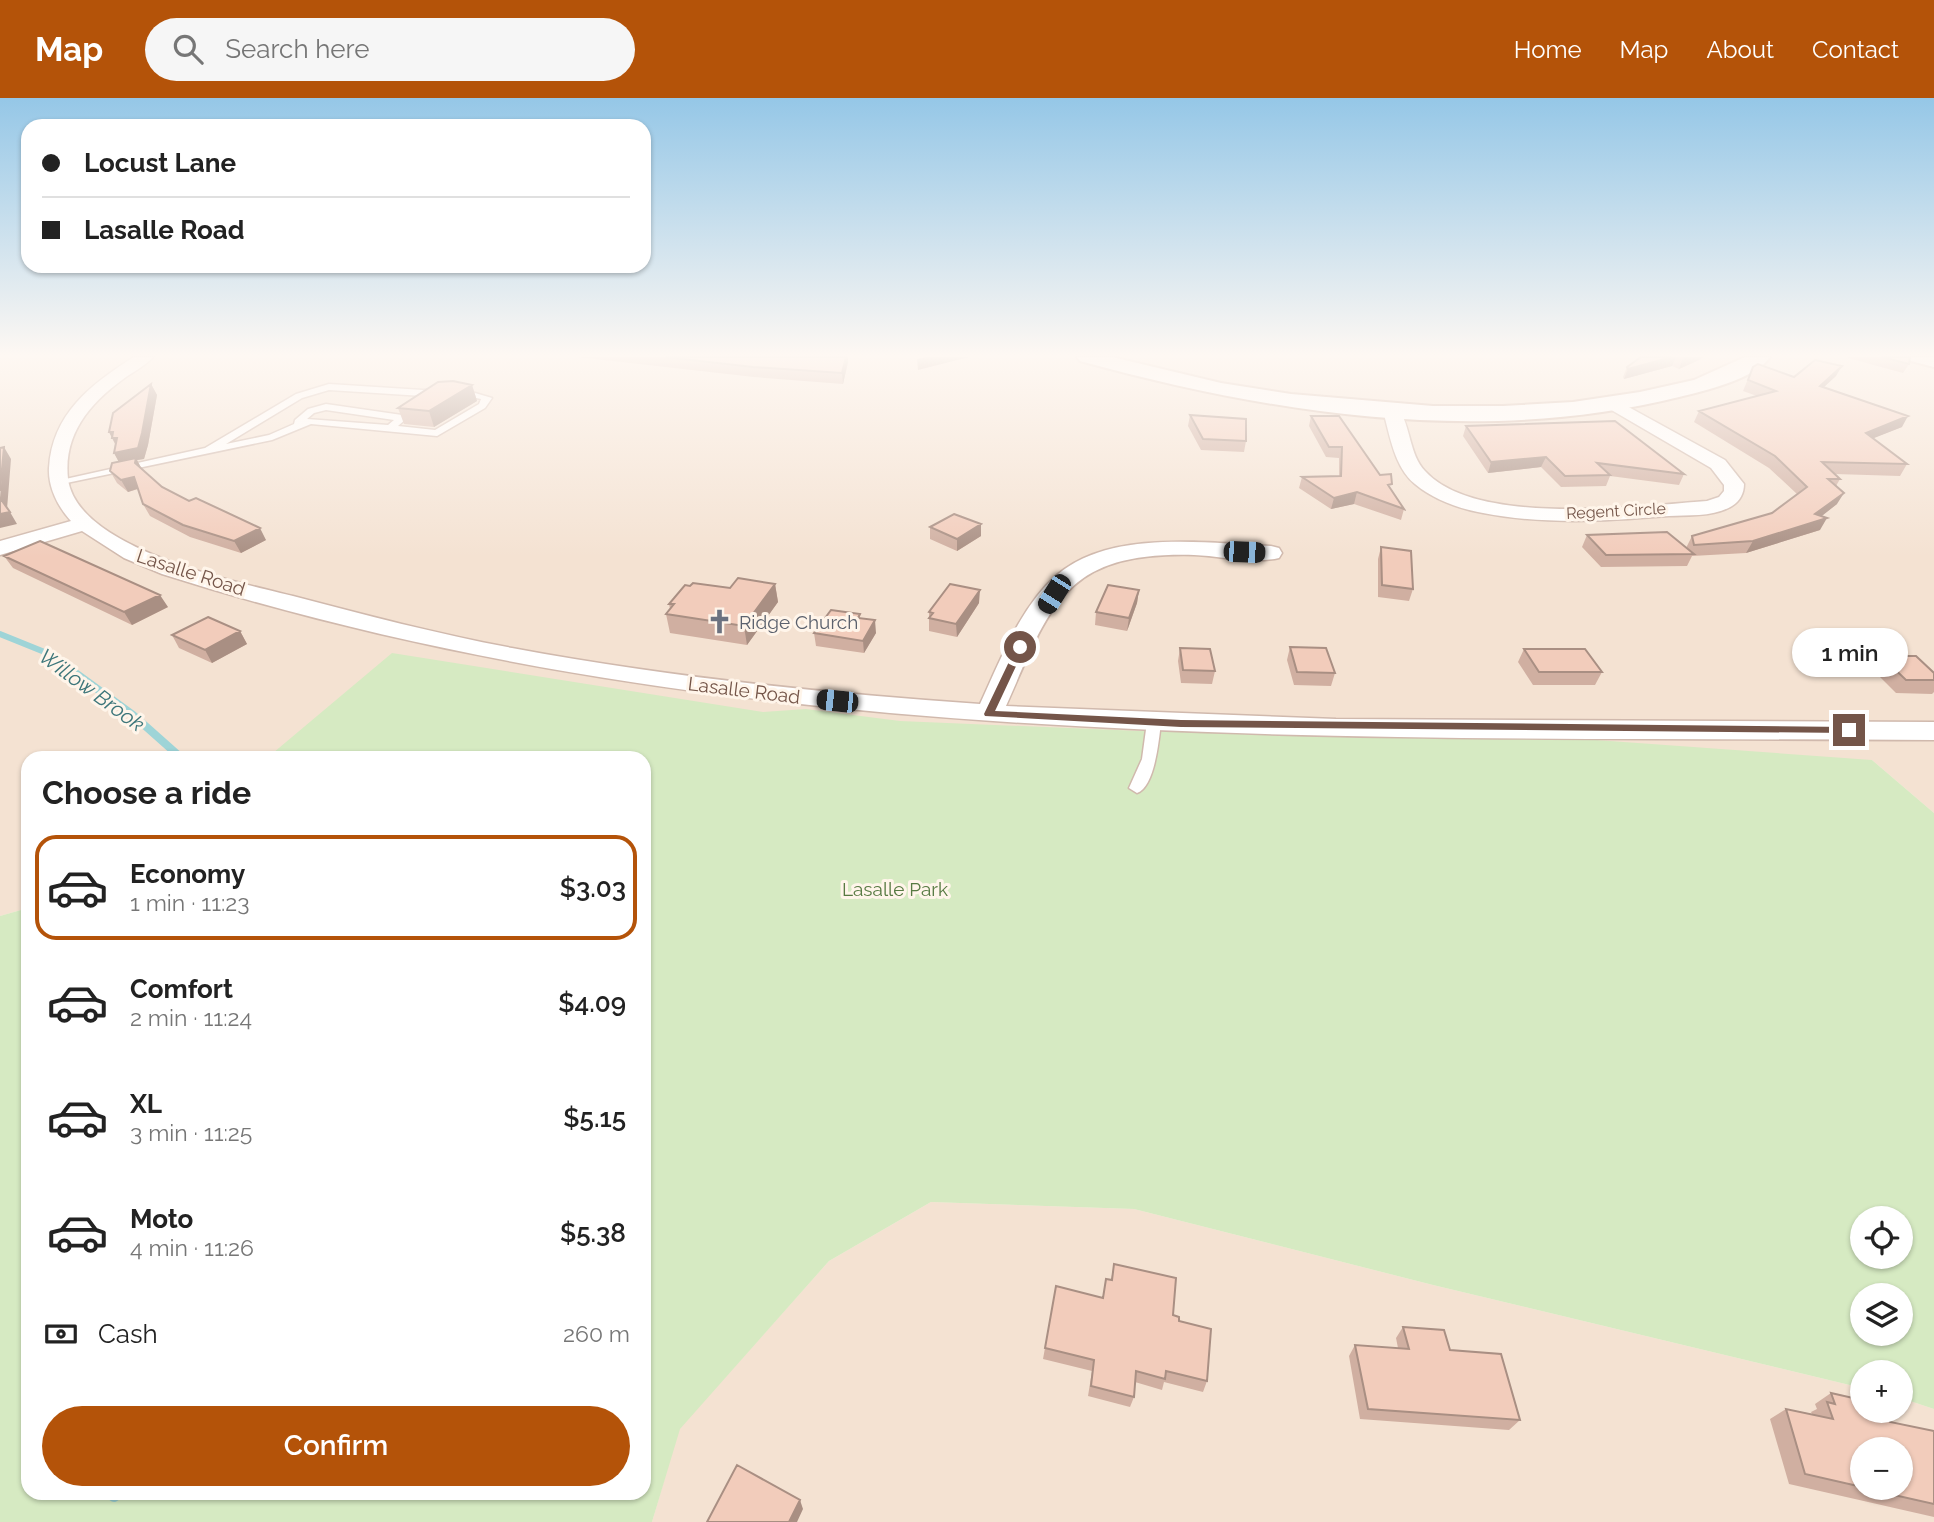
<!DOCTYPE html>
<meta charset="utf-8">
<style>
:root{--surface:#fff;--page:#f6f6f6;--text:#222;--muted:#767676;--line:#e0e0e0;--accent:#b45309}
body{margin:0;font-family:Raleway,sans-serif;background:var(--page);color:var(--text);height:100vh;display:flex;flex-direction:column;font-size:26px;white-space:nowrap}
*{box-sizing:border-box;margin:0}
p{font-size:23px;color:var(--muted)}
.icon{flex:none;width:38px;height:38px;fill:none;stroke:currentColor;stroke-width:2;stroke-linecap:round;stroke-linejoin:round}
.map{position:relative;flex:1;overflow:hidden}
.sheet{position:absolute;left:21px;top:653px;width:630px;height:749px;display:flex;flex-direction:column;background:var(--surface);border-radius:21px;box-shadow:0 2px 5px #0004}
.sheet>*{flex:none}
.guide{position:absolute;left:21px;top:21px;width:630px;height:154px;border-radius:21px;box-shadow:0 2px 5px #0004;display:grid;align-content:center;height:154px;padding:0 21px;background:var(--surface)}
.controls{position:absolute;left:1850px;top:1108px;display:grid;gap:14px}
.controls a{display:grid;place-items:center;width:63px;height:63px;border-radius:50%;background:var(--surface);box-shadow:0 2px 5px #0004;font-size:35px}
.end{position:absolute;width:32px;height:32px;margin:-16px;border:9px solid #745549;background:#fff;box-shadow:0 0 0 4px #fff}
.from{border-radius:50%}
.bubble{position:absolute;height:49px;border-radius:24px;background:var(--surface);box-shadow:0 2px 5px #0004;font-size:23px;font-weight:600;line-height:49px;text-align:center}
.car{position:absolute;width:21px;height:42px;margin:-21px -10px;border-radius:9px;box-shadow:0 0 5px 2px #0007;background:linear-gradient(#222 24%,#8ab4d8 0 40%,#222 0 76%,#8ab4d8 0 86%,#222 0)}
.guide b{display:flex;align-items:center;gap:24px;height:66px;font-size:26px}
.guide b+b{border-top:2px solid var(--line)}
.guide i{width:18px;height:18px;background:var(--text)}
ul{padding:0;list-style:none}
li{display:flex;align-items:center;gap:21px;height:105px;margin:0 14px 10px;padding:0 7px;border:4px solid transparent;border-radius:21px}
li div{flex:1}
li b{display:block;font-size:26px}
li em{font-style:normal;font-weight:600}
li.on{border-color:var(--accent)}
li>.icon{width:63px;height:63px;stroke-width:1.5}
h2{padding:0 21px;font-size:32px;line-height:84px}
.pay{display:flex;align-items:center;gap:18px;height:77px;padding:0 21px;font-size:26px}
.pay p{margin-inline-start:auto}
.action{display:flex;gap:14px;margin-top:auto;padding:14px 21px}
.action a{flex:1;height:80px;border-radius:42px;background:var(--accent);color:#fff;font-size:28px;font-weight:600;line-height:80px;text-align:center}
header{display:flex;align-items:center;gap:42px;box-sizing:border-box;height:98px;padding:0 35px;background:var(--accent);color:#fff}
header strong{font-size:33px}
nav{display:flex;gap:38px;margin-inline-start:auto;font-size:24px}
.search{width:490px;height:63px;background:var(--page);display:flex;align-items:center;gap:18px;box-sizing:border-box;padding:0 24px;border-radius:38px;color:var(--muted);font-size:26px}
.map>svg:first-child{display:block}
.residential{fill:#f4e2d2;fill-rule:evenodd}
.green{fill:#d6eac2;fill-rule:evenodd}
.lines{fill:none;stroke-linecap:round;stroke-linejoin:round}
.stream-far2{stroke:#9ed4d7;stroke-width:6}
.stream-far1{stroke:#9ed4d7;stroke-width:8}
.stream{stroke:#9ed4d7;stroke-width:12}
.lane-casing{stroke:#d0b9ad;stroke-width:3}
.street-casing{stroke:#d0b9ad;stroke-width:3}
.secondary-casing{stroke:#d3b9aa;stroke-width:4}
.lane{fill:#fff;fill-rule:evenodd}
.street{fill:#fff;fill-rule:evenodd}
.secondary{fill:#fff;fill-rule:evenodd}
.wall{fill:#d0afa1}
.shaded-wall{fill:#a98f83}
.building{fill:#f2ccbb;stroke:#a98f83;stroke-width:2}
.route{fill:#745549}
.labels{text-anchor:middle;dominant-baseline:central;stroke-width:6;stroke-linejoin:round;paint-order:stroke}
.far-street-label{font-size:16px;fill:#745549;stroke:#fff5ea}
.street-label{font-size:19px;fill:#745549;stroke:#fff5ea}
.worship-label{font-size:19px;fill:#5b616d;stroke:#fff5ea;text-anchor:start}
.park-label{font-size:19px;fill:#577a42;stroke:#fff5ea}
.water-label{font-size:21px;font-style:italic;fill:#3d767a;stroke:#fff5ea}
</style>
<header>
<strong>Map</strong>
<div class="search"><svg class="icon" aria-label="search" viewBox="0 0 24 24"><circle cx="10" cy="10" r="6"/><path d="M15 15l6 6"/></svg>Search here</div>
<nav><a>Home</a><a>Map</a><a>About</a><a>Contact</a></nav>
</header>
<div class="map">
<svg width="1934" height="1424" viewBox="0 0 1934 1424">
<rect width="100%" height="100%" fill="#fcf0e4"/>
<path class="residential" d="M0,259h1934v456l-62,-53 -1844,-2v150l-28,8z
M931,1104l203,7 299,76 429,103v22h38l1,-12 33,11v113h-1282l27,-93 150,-168zM1862,1351h38v39h-38z"/>
<path class="green" d="M392,555l371,59 43,-3 94,12 241,10 455,9 276,20 62,53v596l-33,-11 -1,-26h-38v16l-429,-103 -299,-76 -203,-7 -102,59 -149,168 -28,93h-652v-606l28,-8v585h616v-735h-377zM1862,1120h38v38h-38zM1862,1197h38v39h-38z"/>
<g class="lines">
<path class="stream-far2" d="M0,536l47,19 29,21"/>
<path class="stream-far1" d="M74,574l59,43 45,40 -2,3"/>
<path class="stream" d="M113,1395l1,3"/>
<defs>
<path id="lane" d="M329,286l94,6 35,-2 34,10 -7,10 -48,28 -126,-12 -39,16 -215,45 -5,-3 153,-34 91,-54zM329,292l94,6 35,-2 23,5 -2,5 -44,26 -37,-4 9,-8 -5,-3 -76,-11 -18,5 -13,11 -1,4 -25,11 -43,9 76,-46zM326,312l68,10 -6,5 -81,-6 7,-6z
M1154,620l7,4c-2,17 -6,65 -24,71l-8,-5 13,-29 5,-37z"/>
<path id="street" d="M134,259h19c-7,8 -18,14 -27,20 -35,25 -63,56 -58,102 9,70 169,103 225,117 72,19 145,38 219,52 154,29 311,45 468,56 20,-43 40,-97 77,-129 53,-46 149,-32 214,-29l8,2 3,5 -3,5c-26,6 -59,-2 -85,-3 -128,-3 -142,46 -188,151l330,13 598,3v18c-594,-4 -1199,17 -1772,-166l-38,-16 -42,-27 -82,24v-14l71,-20c-13,-14 -23,-34 -22,-53 3,-54 42,-84 85,-111z
M1614,301l111,61 19,24c0,9 -4,17 -12,22 -18,11 -43,9 -63,10 -62,5 -125,9 -186,-3 -24,-4 -50,-14 -68,-29 -21,-17 -25,-49 -32,-73l9,-5 6,1c13,20 11,47 27,64 50,56 213,35 282,30l12,-4 5,-6v-6l-13,-17 -103,-60 -3,-4 3,-4z"/>
<path id="secondary" d="M1077,259h35l109,26 70,11 142,12h70l70,-4 67,-10 54,-12 51,-23h25c-15,22 -66,34 -91,40 -198,49 -406,17 -599,-36z
M1908,259h26v10l-23,-6z"/>
</defs>
<use href="#lane" class="lane-casing"/>
<use href="#street" class="street-casing"/>
<use href="#secondary" class="secondary-casing"/>
<use href="#lane" class="lane"/>
<use href="#street" class="street"/>
<use href="#secondary" class="secondary"/>
</g>
<path class="wall" d="M577,259h271v5l-5,22 -89,-7z
M1641,259h62l-4,3 -20,9 -7,-3 -48,13 -1,-2 4,-10z
M1848,259h62l-1,7 -6,9 -55,-15z
M1753,269l41,10 42,-1 -12,11 78,40 -29,11 34,26 -7,12 -65,-2 5,5 -4,7 1,18 -16,12 -1,14 -74,23 -54,3 -5,10 -86,1 -19,-20 5,-12 99,13 6,-12 80,-23 25,-19 -28,-26 -75,-46 5,-11 58,-15 -14,-5z
M151,286l6,11 -9,50 -4,14 -7,1 5,9 20,18 104,53 -25,13 -51,-16 -40,-21 -7,-12 -5,-15 -10,3 -11,-9 -7,-12 9,-9 -5,-9 1,-9 -6,-12z
M472,287l5,16 -43,26 -30,-3 -6,-16z
M1190,317l56,26 -2,11 -43,-2 -13,-24z
M1311,318l80,73 13,20 -3,11 -47,-16 -23,5 -32,-21 3,-11 37,-1v-18l-13,-1 -17,-31z
M1466,328l218,48 -5,11 -69,-9 -4,10 -45,1 -20,-20 -53,6 -25,-37z
M930,429l51,9 -24,15 -27,-12z
M1381,449l32,42 -4,12 -31,-4v-38z
M4,458l164,51 -36,18 -119,-57z
M775,486l3,18 -31,43 -77,-12 -4,-19 4,-5 -1,-5 61,-16z
M1139,492l-2,13 -10,28 -32,-6 1,-13z
M979,505l-22,34 -28,-6v-19z
M860,516v4l16,15 -12,20 -48,-7 -2,-13z
M240,533l7,13 -35,19 -33,-15 -7,-13z
M1290,549l45,26 -4,13 -37,-1 -7,-25z
M1180,550l35,23 -3,13 -31,-1 -3,-22z
M1524,551l78,23 -7,13h-62l-15,-23z
M1881,558l53,17v19l-2,2 -36,-1 -24,-24z
M1114,1166l65,57 28,60 -4,11 -39,-10 -2,8 -27,-8 -1,15 -4,10 -42,-11 4,-25 -49,-12 2,-11 58,-50 3,-19 5,1z
M1403,1229l47,23 70,70 -11,10 -149,-11 -11,-63 6,-11 43,3 -2,-10z
M1831,1295l59,29 44,9v86l-145,-33 -19,-65 16,-10 26,5 -1,-2 6,-3 -2,-5z"/>
<path class="shaded-wall" d="M846,259h2v5l-5,22 -1,-11z
M927,259h42l-51,13 -1,-11z
M1672,259h4l-4,9 -48,13 4,-10z
M1686,259h17l-4,3 -20,9 4,-11z
M1842,268l-6,10 -22,20 6,-10z
M151,286l6,11 -9,50 -4,14 -7,1 5,10 -22,-6 -6,-11z
M472,287l5,16 -43,26 -5,-16z
M1908,318l-6,11 -43,17 7,-11z
M109,334h4l10,17h-5z
M4,349l7,12 -4,50 -7,-11z
M1546,359l-5,10 -53,6 3,-11z
M134,379l6,11 -12,4 -7,-12z
M1357,394l-3,12 -23,5 3,-11z
M1844,395l-7,11 -24,19 14,-5 -7,12 -74,23 7,-12 62,-27z
M10,414l7,12 -17,4v-14z
M981,426v12l-24,15v-12z
M260,430l6,12 -25,13 -7,-12z
M775,486l3,18 -31,43 -3,-19z
M980,492l-1,13 -22,34 -1,-13z
M1139,492l-2,13 -10,28 2,-13z
M160,497l8,12 -36,18 -8,-13z
M875,522l1,13 -12,20 -1,-12z
M240,533l7,13 -35,19 -7,-13z
M800,1402l3,9 -6,13h-8z"/>
<path class="building" d="M665,259h181l-4,16 -89,-6z
M1641,259h31l-44,12 -1,-2z
M1882,259h28l-1,7z
M1815,262l27,6 -22,20 88,30 -42,17 41,31 -85,-2 18,17h-12l16,14 -29,21 12,4 -74,23 -59,4 -2,-9 80,-23 35,-26 -32,-31 -76,-45 77,-20 -28,-11 5,-13 5,-3 36,13z
M453,283l19,4 -43,26 -31,-3 40,-26z
M151,286l-9,49 -4,15 -24,5 3,-15h-5l1,-6h-4l4,-19z
M1190,317l56,4v22l-43,-2z
M1311,318h28l41,59 11,-1 1,10 -4,1 16,24 -47,-17 -23,6 -32,-21 39,-1 1,-29h-13z
M1615,323l69,53 -87,-11 13,12 -45,1 -19,-19 -55,5 -25,-36z
M4,349l-4,44v-43z
M136,360l-1,5 27,24 27,14 7,-3 64,30 -26,13 -51,-16 -40,-21 -9,-27 -13,3 -11,-9 2,-8z
M0,400l10,14 -10,2z
M954,416l27,10 -24,15 -27,-12z
M1667,434l27,22 -88,1 -19,-20z
M40,443l120,54 -36,17 -120,-56z
M1381,449l30,4 2,38 -31,-4z
M738,480l37,6 -31,42 -78,-12 8,-10h-5l16,-19 5,1 3,-3 37,5z
M950,486l30,6 -24,34 -27,-6 4,-5 -4,-1z
M1108,487l31,5 -10,28 -33,-6z
M831,512l29,4 -2,4 17,2 -12,21 -49,-8z
M208,519l32,14 -35,19 -33,-15z
M1290,549l36,1 9,25 -38,-1z
M1180,550l30,1 5,22 -32,-1z
M1524,551h61l17,23h-63z
M1881,558h35l18,17v7h-28z
M1114,1166l62,14 -3,37 6,2v4l32,8 -4,52 -41,-10 -1,8 -29,-8 -2,26 -43,-11 3,-26 -49,-12 11,-62 47,12 3,-19 6,1z
M1403,1229l41,3 6,20 51,4 19,66 -152,-11 -13,-64 54,4z
M1831,1295l31,7v10h23l5,12 44,9v73l-71,-16h37v-39h-38v38l-57,-13 -19,-65 47,10 -6,-17 8,2z
M737,1367l63,35 -11,22h-82z"/>
<linearGradient id="sky" x2="0" y2="1"><stop stop-color="#95c7e7"/><stop offset="0.56" stop-color="#fef8f3"/><stop offset="1" stop-color="#fef8f3" stop-opacity="0"/></linearGradient>
<rect width="1934" height="459" fill="url(#sky)"/>
<path class="route" d="M1017,547l8,2 -30,64 186,9 668,7 5,3 -5,3 -668,-6 -196,-11 -1,-2z"/>
<defs>
<symbol id="church-bare" viewBox="-9 -9 18 18"><path d="M-1.2-6h2.4v3.5h3.3v2.4h-3.3V6h-2.4V-.1h-3.3v-2.4h3.3Z" fill="#6b7280" stroke="#fff5ea" stroke-width="2.5" paint-order="stroke"/></symbol>
</defs>
<g fill-rule="evenodd">
<use href="#church-bare" x="702" y="506" width="35" height="35"/>
</g>
<g class="labels">
<g class="far-street-label">
<text transform="translate(1616 413) rotate(-3)">Regent Circle</text>
</g>
<g class="street-label">
<text transform="translate(191 474) rotate(18)">Lasalle Road</text>
<text transform="translate(744 592) rotate(7)">Lasalle Road</text>
</g>
<g class="worship-label">
<text x="739" y="524">Ridge Church</text>
</g>
<g class="park-label">
<text x="895" y="791">Lasalle Park</text>
</g>
<g class="water-label">
<text transform="translate(92 592) rotate(36)">Willow Brook</text>
</g>
</g>
</svg>
<div class="controls">
<a><svg class="icon" aria-label="locate" viewBox="0 0 24 24"><circle cx="12" cy="12" r="6"/><path d="M12 2v4M12 18v4M2 12h4M18 12h4"/></svg></a>
<a><svg class="icon" aria-label="layers" viewBox="0 0 24 24"><path d="M12 4l9 5-9 5-9-5zM3 14l9 5 9-5"/></svg></a>
<a>+</a>
<a>−</a>
</div>
<i class="end from" style="left:1020px;top:549px"></i>
<i class="end" style="left:1849px;top:632px"></i>
<div class="bubble" style="left:1792px;top:530px;width:116px">1 min</div>
<i class="car" style="left:1244px;top:454px;rotate:92deg"></i>
<i class="car" style="left:1054px;top:496px;rotate:212deg"></i>
<i class="car" style="left:837px;top:603px;rotate:276deg"></i>
<div class="guide">
<b><i class="from"></i>Locust Lane</b>
<b><i></i>Lasalle Road</b>
</div>
<section class="sheet">
<h2>Choose a ride</h2>
<ul>
<li class="on"><svg class="icon" aria-label="car" viewBox="0 0 24 24"><path d="M5 17H2v-5l4-1 3-4h7l3 4 3 1v5h-3M9 17h6M6 11h13"/><circle cx="7" cy="17" r="2"/><circle cx="17" cy="17" r="2"/></svg><div><b>Economy</b><p>1 min · 11:23</p></div><em>$3.03</em></li>
<li><svg class="icon" aria-label="car" viewBox="0 0 24 24"><path d="M5 17H2v-5l4-1 3-4h7l3 4 3 1v5h-3M9 17h6M6 11h13"/><circle cx="7" cy="17" r="2"/><circle cx="17" cy="17" r="2"/></svg><div><b>Comfort</b><p>2 min · 11:24</p></div><em>$4.09</em></li>
<li><svg class="icon" aria-label="car" viewBox="0 0 24 24"><path d="M5 17H2v-5l4-1 3-4h7l3 4 3 1v5h-3M9 17h6M6 11h13"/><circle cx="7" cy="17" r="2"/><circle cx="17" cy="17" r="2"/></svg><div><b>XL</b><p>3 min · 11:25</p></div><em>$5.15</em></li>
<li><svg class="icon" aria-label="car" viewBox="0 0 24 24"><path d="M5 17H2v-5l4-1 3-4h7l3 4 3 1v5h-3M9 17h6M6 11h13"/><circle cx="7" cy="17" r="2"/><circle cx="17" cy="17" r="2"/></svg><div><b>Moto</b><p>4 min · 11:26</p></div><em>$5.38</em></li>
</ul>
<div class="pay"><svg class="icon" aria-label="cash" viewBox="0 0 24 24"><path d="M3 7h18v10H3z"/><circle cx="12" cy="12" r="2"/></svg>Cash<p>260 m</p></div>
<div class="action"><a>Confirm</a></div>
</section>
</div>
